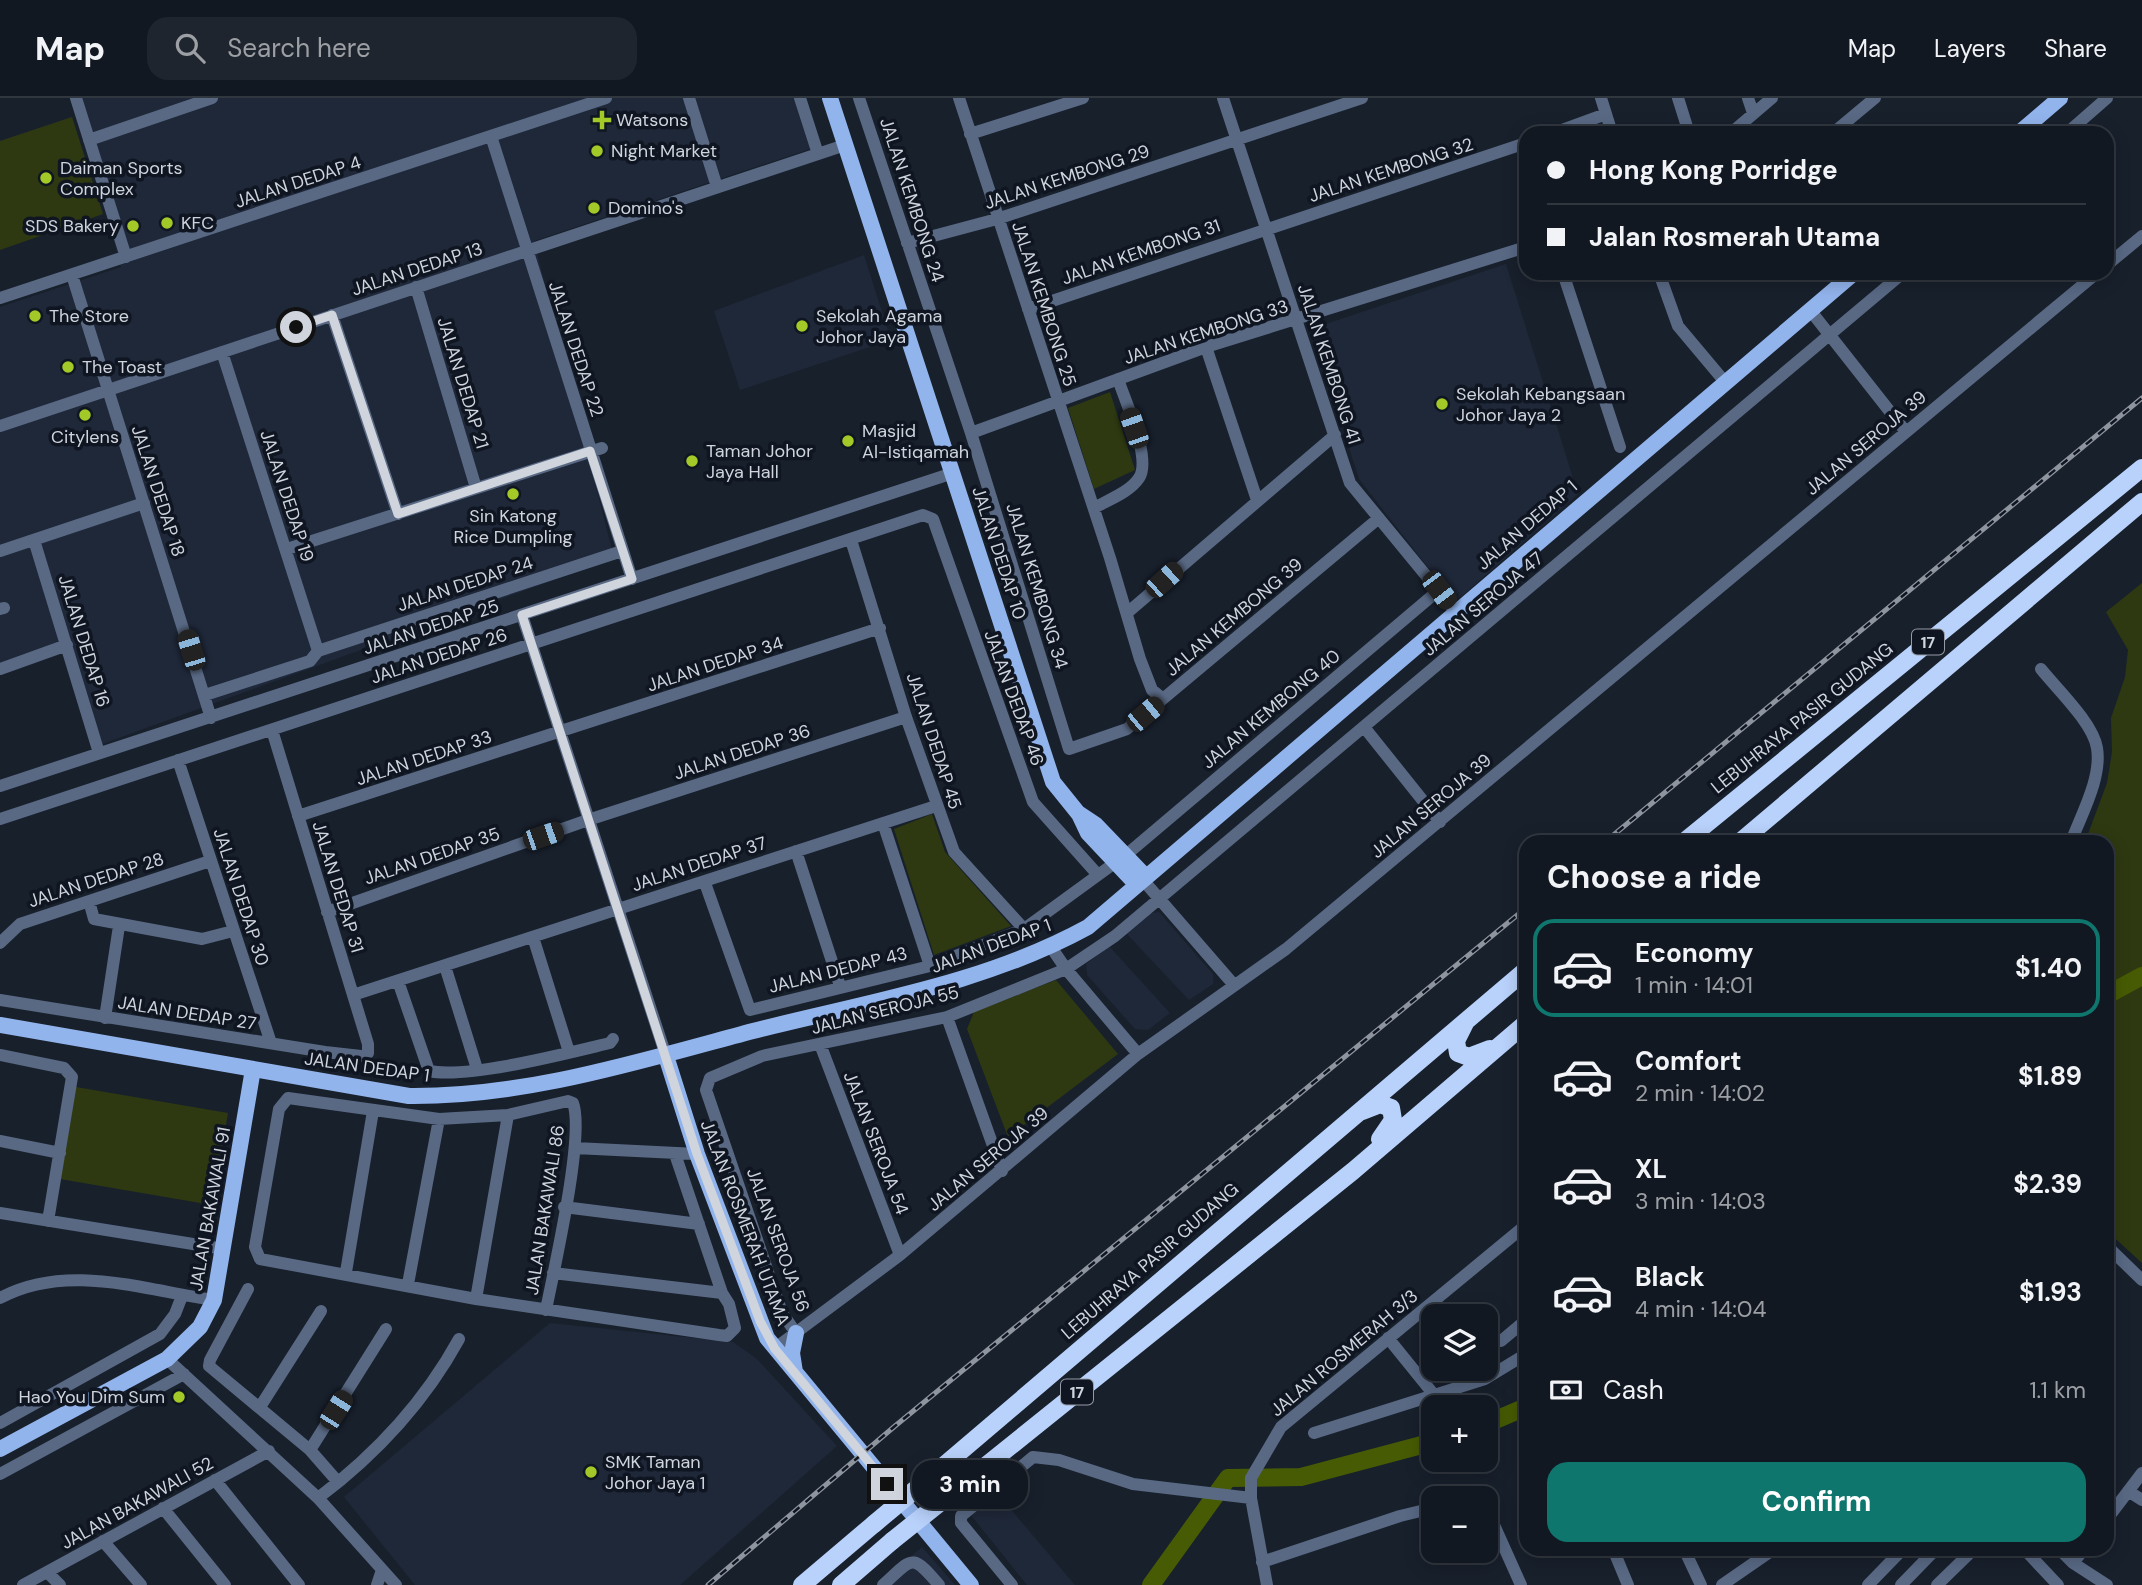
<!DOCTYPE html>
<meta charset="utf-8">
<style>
:root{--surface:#121821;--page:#1f252e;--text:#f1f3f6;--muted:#9ca0a5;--line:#31373f;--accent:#0f766e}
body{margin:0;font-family:"DM Sans",sans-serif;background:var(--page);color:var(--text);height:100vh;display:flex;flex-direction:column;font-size:26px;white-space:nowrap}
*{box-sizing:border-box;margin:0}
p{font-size:23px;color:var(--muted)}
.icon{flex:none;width:38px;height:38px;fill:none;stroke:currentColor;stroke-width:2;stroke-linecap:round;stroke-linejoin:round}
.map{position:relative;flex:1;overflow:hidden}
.side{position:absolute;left:1519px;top:737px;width:595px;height:721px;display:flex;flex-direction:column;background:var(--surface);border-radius:21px;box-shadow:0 4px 18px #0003,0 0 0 2px var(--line)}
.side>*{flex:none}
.banner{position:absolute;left:1519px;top:28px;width:595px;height:154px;border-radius:21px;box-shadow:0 4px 18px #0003,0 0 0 2px var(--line);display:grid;align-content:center;height:154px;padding:0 28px;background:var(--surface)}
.fabs{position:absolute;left:1421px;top:1206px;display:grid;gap:14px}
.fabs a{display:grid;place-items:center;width:77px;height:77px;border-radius:14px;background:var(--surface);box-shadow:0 4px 18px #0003,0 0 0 2px var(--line);font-size:35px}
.end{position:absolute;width:32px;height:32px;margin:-16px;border:9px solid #cfd4dd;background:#111;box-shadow:0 0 0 4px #111}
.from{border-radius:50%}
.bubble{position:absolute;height:49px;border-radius:21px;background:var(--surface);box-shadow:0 4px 18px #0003,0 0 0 2px var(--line);font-size:23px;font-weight:700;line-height:49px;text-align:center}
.car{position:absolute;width:21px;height:42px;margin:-21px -10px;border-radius:9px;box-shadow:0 0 5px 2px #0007;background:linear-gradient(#222 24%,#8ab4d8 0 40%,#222 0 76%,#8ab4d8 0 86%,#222 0)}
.banner b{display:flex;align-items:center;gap:24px;height:66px;font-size:26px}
.banner b+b{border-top:2px solid var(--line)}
.banner i{width:18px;height:18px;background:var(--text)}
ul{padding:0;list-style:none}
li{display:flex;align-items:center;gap:21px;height:98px;margin:0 14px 10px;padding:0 14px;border:4px solid transparent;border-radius:21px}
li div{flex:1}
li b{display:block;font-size:26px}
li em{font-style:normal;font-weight:700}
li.active{border-color:var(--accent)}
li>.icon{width:63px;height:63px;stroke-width:1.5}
h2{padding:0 28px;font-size:32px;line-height:84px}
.pay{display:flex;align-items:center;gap:18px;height:77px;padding:0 28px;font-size:26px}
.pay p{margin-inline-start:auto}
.action{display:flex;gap:14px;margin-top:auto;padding:14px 28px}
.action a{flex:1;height:80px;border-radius:21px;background:var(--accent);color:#fff;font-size:28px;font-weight:700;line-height:80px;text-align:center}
header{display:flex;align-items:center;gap:42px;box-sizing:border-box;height:98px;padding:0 35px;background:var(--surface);border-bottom:2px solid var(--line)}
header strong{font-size:33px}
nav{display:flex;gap:38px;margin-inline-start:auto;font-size:24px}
.search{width:490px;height:63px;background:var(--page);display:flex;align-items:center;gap:18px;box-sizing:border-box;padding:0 24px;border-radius:21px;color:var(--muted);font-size:26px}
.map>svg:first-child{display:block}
.built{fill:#1f2839}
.green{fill:#2e3911}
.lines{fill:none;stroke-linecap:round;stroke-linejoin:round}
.river{stroke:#475b04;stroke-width:18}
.minor{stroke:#596984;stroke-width:12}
.major{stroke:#92b4ed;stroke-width:16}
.highway{stroke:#b9d2fb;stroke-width:18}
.rail-casing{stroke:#8f959f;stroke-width:5}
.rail{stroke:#0f1622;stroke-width:2.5;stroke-dasharray:8;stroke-linecap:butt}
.highway-bridge{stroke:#b9d2fb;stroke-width:18}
.route{stroke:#cfd4dd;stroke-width:9}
.poi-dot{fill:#a2c928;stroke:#0f1622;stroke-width:2.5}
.labels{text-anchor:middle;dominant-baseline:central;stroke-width:7;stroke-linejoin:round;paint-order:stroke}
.shield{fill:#0f1622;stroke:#959ba5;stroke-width:2}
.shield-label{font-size:16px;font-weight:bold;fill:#cfd4dd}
.poi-label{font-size:18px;fill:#cfd4dd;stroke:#0f1622;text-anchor:start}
.street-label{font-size:18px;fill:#cfd4dd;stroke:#0f1622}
</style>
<header>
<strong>Map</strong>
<div class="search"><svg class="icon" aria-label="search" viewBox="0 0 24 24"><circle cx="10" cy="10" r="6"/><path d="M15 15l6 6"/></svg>Search here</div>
<nav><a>Map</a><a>Layers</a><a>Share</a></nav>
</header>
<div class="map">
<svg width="2142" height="1487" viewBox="0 0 2142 1487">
<rect width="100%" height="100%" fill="#18202c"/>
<path class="built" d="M76,0h721l16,50 -279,93 80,317 -520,189 -33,-102 -61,20v-358l121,-40z
M864,157l27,85 -151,50 -26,-79z
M1506,166l72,230 -123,108 -96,-123 -48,-150z
M1159,814l54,62v10l-24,16 -64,-68 22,-18z
M1109,848l61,67 -22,17 -13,-1 -48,-54 -1,-11z
M550,1225l183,19 24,17 80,87 -157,139h-265l-71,-88z
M997,1395l78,92h-48l-57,-71z
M922,1449l33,38h-77z"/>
<path class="green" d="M72,19l31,97 -103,36v-109z
M1110,294l25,78 -41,19 -26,-81z
M2142,485v680l-35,-32v-389h-22l22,-59 5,-31 -1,-34 14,-41 3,-27 -22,-38z
M932,716l13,38 66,74 -77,29 -40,-126z
M1056,882l62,74 -110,83 -41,-108 7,-17z
M76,989l152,26 -16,92 -152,-26z"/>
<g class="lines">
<path class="river" d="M2107,897l35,-19
M1486,1326l40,-17
M1151,1487l77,-107 73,-1 132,-35"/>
<path class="minor" d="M76,0l50,159
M689,0l28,89
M800,0l18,56
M859,0l112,335 98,316 58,-20 252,-211
M959,0l151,460 30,101 12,31 11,9
M1223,0l127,385 106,129
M1601,0l11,35
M1678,0l11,35
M1748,0l5,15
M1554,35l52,-19
M1731,35l41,-35
M1833,35l42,-35
M2067,35l40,-35
M970,36l113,-36
M491,38l141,443
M89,42l123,-42
M907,145l90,-24 365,-121
M2107,167l35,-29
M1563,175l57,174
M1659,175l19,53 47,56
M72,177l139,443
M416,189l60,201
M0,200l606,-200
M1028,211l498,-166
M1810,212l96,122
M332,217l66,199
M1206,249l51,153
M222,254l96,299
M0,328l845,-281
M971,335l235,-86 320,-100
M1094,410c14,-8 36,-16 45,-30 13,-19 -14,-77 -21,-99
M34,442l65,213
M851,442l55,177 48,135 70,77
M287,451l315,-101
M0,453l144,-48
M0,511l4,-1
M1127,515l208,-178
M522,517l144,441
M318,553l304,-100
M0,571l67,-24
M2041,571c16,20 52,54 56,79 5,30 -16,67 -26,94
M205,597l105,-34 8,-10
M1364,629l76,95
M178,662l93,283
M0,688l953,-313
M298,718l582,-188
M0,721l923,-304 10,4 100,283 65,73
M883,725l47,143
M796,753l44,135
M1126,757l313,-265
M1143,782l91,105
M705,785l45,127 180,-44 94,-37 92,-67
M89,803l5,18 108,20 31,-8
M327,814l261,-92 318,-103
M533,839l36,115
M0,845l20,-19 190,-63
M1051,849l15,22 72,85
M445,868l32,103
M398,883l31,90c39,8 139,-18 181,-28l3,-4
M353,897l583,-189
M0,902l325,52 36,4 7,-3v-9l-96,-314
M947,919l55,154
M105,920l14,-92
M820,946l80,211
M0,957l64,13 8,9 -24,144
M0,1043l60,12
M575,1050l122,6
M564,1109l135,17
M0,1115l224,36
M2107,1148l35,34
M346,1174l27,-161
M553,1175l169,20
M408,1186l31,-165
M248,1191l-38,71 -1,6 101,84 28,32
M0,1200c67,-36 143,-8 214,2
M476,1201l32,-184
M546,1212c8,-41 39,-175 27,-207l-5,-2 -60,14 -69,4 -151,-21 -9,11 -24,138 5,12 216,40 243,36 8,1 8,-8 -6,-24 -7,-11 -47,-139
M796,1235l-14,-20 -76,-223 4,-12 52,-22 185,-39 119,-48 49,-33 788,-663
M1388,1240l47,58
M1501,1243l25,-21
M774,1251l126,-94 238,-201 148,-105 811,-676
M167,1261l151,139 78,87
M260,1309l61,-96
M0,1325l160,-89 15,-20 7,-18
M1314,1335l171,-54 41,-25
M310,1352l76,-121
M0,1376l184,-100
M215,1382l84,105
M2128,1393l14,9
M318,1400c57,-43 107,-97 141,-159
M1486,1409l35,78
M163,1410l62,77
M2107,1421l35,-46
M103,1443l38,44
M1613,1451l15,36
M1684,1451l17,36
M2024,1451l34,36
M2059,1451l14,14 34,22
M1262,1464l138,-46 33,-8
M2073,1465l11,-14
M47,1474l13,13
M23,1487l246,-134
M377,1487l5,-15
M883,1487c30,-27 28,-33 56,0
M1012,1487l-51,-62v-7l72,-59 26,3 74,24 118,14
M1267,1487l-16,-87v-20l30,-51 245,-202
M1722,1487l52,-36
M1868,1487l35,-36
M1901,1487l35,-36
M1937,1487l37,-36"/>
<path class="major" d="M830,0l223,684 25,31 18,12 50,52
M2019,35l41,-35
M1079,716l9,19 49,52
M0,927l409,71c118,1 231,-35 344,-65 114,-29 231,-47 335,-104l766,-654
M666,958l31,98 70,184 204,247
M795,1274l-3,-19 4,-20
M0,1351l167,-90 33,-32 14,-27 39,-231"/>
<path class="highway" d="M1684,744l458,-374
M1740,744l402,-340
M1466,923l-10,20 2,12 11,4 21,-8
M1362,1013l18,-7 11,4 2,12 -13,19
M934,1376l592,-504
M952,1395l401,-322 173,-148
M802,1487l72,-61
M841,1487l51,-44"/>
<defs>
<path id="rail" d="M1605,744l537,-444
M708,1487l187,-159 631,-518"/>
</defs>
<use href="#rail" class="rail-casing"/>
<use href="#rail" class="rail"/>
<path class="highway-bridge" d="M874,1426l60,-50
M892,1443l60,-48"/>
</g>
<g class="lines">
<path class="route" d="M296,229l36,-12 66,199 192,-63 42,128 -110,36 175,539 63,167 15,28 112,135"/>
</g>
<g class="poi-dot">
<path d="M598.5 11.5h7v7h7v7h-7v7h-7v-7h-7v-7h7z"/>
<circle cx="597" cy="53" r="7"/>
<circle cx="46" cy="80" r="7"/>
<circle cx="594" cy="110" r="7"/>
<circle cx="167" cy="125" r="7"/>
<circle cx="133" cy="128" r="7"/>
<circle cx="35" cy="218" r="7"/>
<circle cx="802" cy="228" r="7"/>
<circle cx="68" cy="269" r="7"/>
<circle cx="1442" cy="306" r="7"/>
<circle cx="85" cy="317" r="7"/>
<circle cx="848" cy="343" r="7"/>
<circle cx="692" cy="363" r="7"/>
<circle cx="513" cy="396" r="7"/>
<circle cx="179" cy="1299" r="7"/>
<circle cx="591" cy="1374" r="7"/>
</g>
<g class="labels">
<g class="shield">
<rect x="1912" y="531.5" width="32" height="25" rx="5"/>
<rect x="1061" y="1281.5" width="32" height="25" rx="5"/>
</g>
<g class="shield-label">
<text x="1928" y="544">17</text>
<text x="1077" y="1294">17</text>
</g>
<g class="poi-label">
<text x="616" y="22">Watsons</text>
<text x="611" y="53">Night Market</text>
<text x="60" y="70">Daiman Sports<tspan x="60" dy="21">Complex</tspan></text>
<text x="608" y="110">Domino's</text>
<text x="181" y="125">KFC</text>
<text x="119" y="128" text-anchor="end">SDS Bakery</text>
<text x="49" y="218">The Store</text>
<text x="816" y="218">Sekolah Agama<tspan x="816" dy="21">Johor Jaya</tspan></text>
<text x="82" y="269">The Toast</text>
<text x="1456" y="296">Sekolah Kebangsaan<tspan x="1456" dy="21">Johor Jaya 2</tspan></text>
<text x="862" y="333">Masjid<tspan x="862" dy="21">Al-Istiqamah</tspan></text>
<text x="85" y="339" text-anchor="middle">Citylens</text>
<text x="706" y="353">Taman Johor<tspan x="706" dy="21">Jaya Hall</tspan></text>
<text x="513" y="418" text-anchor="middle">Sin Katong<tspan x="513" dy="21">Rice Dumpling</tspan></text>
<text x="165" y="1299" text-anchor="end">Hao You Dim Sum</text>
<text x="605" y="1364">SMK Taman<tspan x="605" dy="21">Johor Jaya 1</tspan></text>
</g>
<g class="street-label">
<text transform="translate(1391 72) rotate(-18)">JALAN KEMBONG 32</text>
<text transform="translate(1067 79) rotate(-18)">JALAN KEMBONG 29</text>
<text transform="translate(298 84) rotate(-18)">JALAN DEDAP 4</text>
<text transform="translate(912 102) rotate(72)">JALAN KEMBONG 24</text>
<text transform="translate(1141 154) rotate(-19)">JALAN KEMBONG 31</text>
<text transform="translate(417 171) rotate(-18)">JALAN DEDAP 13</text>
<text transform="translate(1044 206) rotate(72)">JALAN KEMBONG 25</text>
<text transform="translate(1206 234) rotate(-18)">JALAN KEMBONG 33</text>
<text transform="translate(576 251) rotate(72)">JALAN DEDAP 22</text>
<text transform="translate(1329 266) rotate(72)">JALAN KEMBONG 41</text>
<text transform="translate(463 285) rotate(73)">JALAN DEDAP 21</text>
<text transform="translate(1866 345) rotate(-40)">JALAN SEROJA 39</text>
<text transform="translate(158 393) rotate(72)">JALAN DEDAP 18</text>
<text transform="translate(287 398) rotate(72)">JALAN DEDAP 19</text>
<text transform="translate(1527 427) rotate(-41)">JALAN DEDAP 1</text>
<text transform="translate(999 455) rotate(72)">JALAN DEDAP 10</text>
<text transform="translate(465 486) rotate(-18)">JALAN DEDAP 24</text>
<text transform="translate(1037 488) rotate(73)">JALAN KEMBONG 34</text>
<text transform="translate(1483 506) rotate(-40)">JALAN SEROJA 47</text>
<text transform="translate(1234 519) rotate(-40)">JALAN KEMBONG 39</text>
<text transform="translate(431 529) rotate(-18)">JALAN DEDAP 25</text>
<text transform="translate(84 543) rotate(73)">JALAN DEDAP 16</text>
<text transform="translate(439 558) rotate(-18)">JALAN DEDAP 26</text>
<text transform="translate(715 566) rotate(-18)">JALAN DEDAP 34</text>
<text transform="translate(1014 600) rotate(70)">JALAN DEDAP 46</text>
<text transform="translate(1271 611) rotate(-40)">JALAN KEMBONG 40</text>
<text transform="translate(1802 620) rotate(-39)">LEBUHRAYA PASIR GUDANG</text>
<text transform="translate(934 643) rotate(72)">JALAN DEDAP 45</text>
<text transform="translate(742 654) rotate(-18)">JALAN DEDAP 36</text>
<text transform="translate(424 660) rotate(-18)">JALAN DEDAP 33</text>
<text transform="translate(1431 708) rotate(-40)">JALAN SEROJA 39</text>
<text transform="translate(432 758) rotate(-19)">JALAN DEDAP 35</text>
<text transform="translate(699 766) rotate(-18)">JALAN DEDAP 37</text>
<text transform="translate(96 782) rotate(-18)">JALAN DEDAP 28</text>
<text transform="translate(338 789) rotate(73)">JALAN DEDAP 31</text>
<text transform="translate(241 799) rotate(72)">JALAN DEDAP 30</text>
<text transform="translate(991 848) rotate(-20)">JALAN DEDAP 1</text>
<text transform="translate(838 872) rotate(-14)">JALAN DEDAP 43</text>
<text transform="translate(885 912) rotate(-14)">JALAN SEROJA 55</text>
<text transform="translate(187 915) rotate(9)">JALAN DEDAP 27</text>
<text transform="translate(367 969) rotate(8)">JALAN DEDAP 1</text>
<text transform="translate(876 1045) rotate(69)">JALAN SEROJA 54</text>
<text transform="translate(988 1061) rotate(-40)">JALAN SEROJA 39</text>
<text transform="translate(210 1111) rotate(-80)">JALAN BAKAWALI 91</text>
<text transform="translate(545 1112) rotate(-81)">JALAN BAKAWALI 86</text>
<text transform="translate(745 1125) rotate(69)">JALAN ROSMERAH UTAMA</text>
<text transform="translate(778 1142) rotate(70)">JALAN SEROJA 56</text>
<text transform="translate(1150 1163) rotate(-41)">LEBUHRAYA PASIR GUDANG</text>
<text transform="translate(1344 1255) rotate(-40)">JALAN ROSMERAH 3/3</text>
<text transform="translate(137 1405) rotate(-29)">JALAN BAKAWALI 52</text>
</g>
</g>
</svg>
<div class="fabs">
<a><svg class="icon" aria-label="layers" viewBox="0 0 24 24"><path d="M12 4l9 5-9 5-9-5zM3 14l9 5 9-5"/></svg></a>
<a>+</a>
<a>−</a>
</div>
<i class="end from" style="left:296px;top:229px"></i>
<i class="end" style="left:887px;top:1386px"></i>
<div class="bubble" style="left:912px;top:1362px;width:116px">3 min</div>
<i class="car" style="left:1134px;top:330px;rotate:341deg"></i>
<i class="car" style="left:1164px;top:482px;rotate:48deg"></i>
<i class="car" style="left:1439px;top:492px;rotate:143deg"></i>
<i class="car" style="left:191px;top:552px;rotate:343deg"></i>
<i class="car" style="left:1145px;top:616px;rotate:50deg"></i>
<i class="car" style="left:543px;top:738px;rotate:71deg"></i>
<i class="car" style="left:336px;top:1312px;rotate:32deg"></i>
<div class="banner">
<b><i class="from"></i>Hong Kong Porridge</b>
<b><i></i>Jalan Rosmerah Utama</b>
</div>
<section class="side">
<h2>Choose a ride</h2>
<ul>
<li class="active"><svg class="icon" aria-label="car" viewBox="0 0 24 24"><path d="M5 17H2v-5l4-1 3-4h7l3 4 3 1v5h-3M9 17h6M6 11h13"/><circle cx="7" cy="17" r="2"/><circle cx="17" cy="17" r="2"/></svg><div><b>Economy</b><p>1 min · 14:01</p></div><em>$1.40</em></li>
<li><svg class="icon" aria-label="car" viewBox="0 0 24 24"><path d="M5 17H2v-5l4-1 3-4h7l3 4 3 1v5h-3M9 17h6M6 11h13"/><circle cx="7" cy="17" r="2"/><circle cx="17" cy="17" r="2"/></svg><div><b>Comfort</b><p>2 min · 14:02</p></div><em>$1.89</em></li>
<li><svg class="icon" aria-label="car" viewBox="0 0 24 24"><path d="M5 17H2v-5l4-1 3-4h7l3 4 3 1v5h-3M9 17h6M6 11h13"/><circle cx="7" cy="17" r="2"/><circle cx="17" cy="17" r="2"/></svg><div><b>XL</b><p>3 min · 14:03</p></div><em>$2.39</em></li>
<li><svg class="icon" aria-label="car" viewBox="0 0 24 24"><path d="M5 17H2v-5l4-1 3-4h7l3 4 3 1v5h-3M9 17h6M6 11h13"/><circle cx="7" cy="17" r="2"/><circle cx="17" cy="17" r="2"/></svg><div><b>Black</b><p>4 min · 14:04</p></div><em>$1.93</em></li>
</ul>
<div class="pay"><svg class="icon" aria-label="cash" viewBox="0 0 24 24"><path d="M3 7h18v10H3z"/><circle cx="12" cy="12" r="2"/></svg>Cash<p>1.1 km</p></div>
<div class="action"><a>Confirm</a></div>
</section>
</div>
